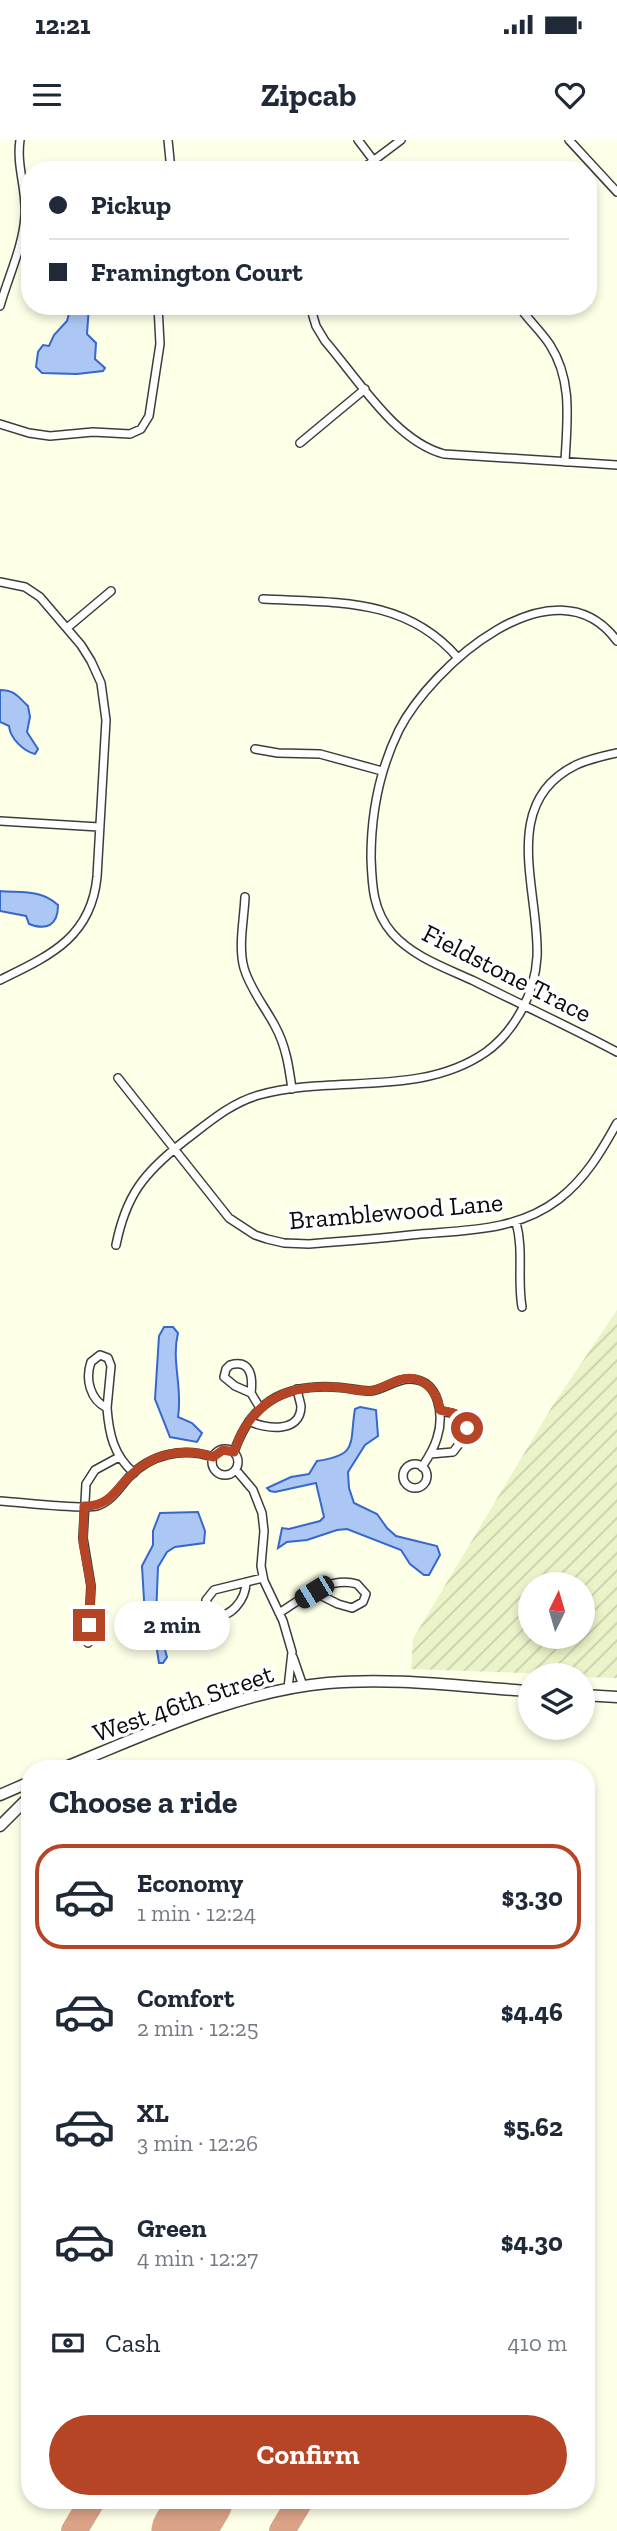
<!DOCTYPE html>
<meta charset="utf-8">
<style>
:root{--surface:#fff;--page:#f6f6f7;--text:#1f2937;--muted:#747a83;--line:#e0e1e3;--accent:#b64526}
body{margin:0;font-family:"Zilla Slab",serif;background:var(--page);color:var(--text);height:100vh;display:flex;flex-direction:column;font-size:26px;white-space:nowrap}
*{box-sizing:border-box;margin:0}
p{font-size:23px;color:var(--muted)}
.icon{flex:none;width:38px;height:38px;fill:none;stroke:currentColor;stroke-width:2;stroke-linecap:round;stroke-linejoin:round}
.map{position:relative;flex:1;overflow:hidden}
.side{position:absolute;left:21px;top:1620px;width:574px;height:749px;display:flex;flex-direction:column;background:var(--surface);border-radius:28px;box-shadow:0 4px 10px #0003}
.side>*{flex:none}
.banner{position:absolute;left:21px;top:21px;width:576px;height:154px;border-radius:28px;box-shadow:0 4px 10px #0003;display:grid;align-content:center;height:154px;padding:0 28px;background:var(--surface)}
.needle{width:46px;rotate:5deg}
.buttons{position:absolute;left:518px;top:1432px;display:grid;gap:14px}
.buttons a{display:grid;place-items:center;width:77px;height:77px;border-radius:50%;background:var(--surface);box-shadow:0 4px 10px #0003;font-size:35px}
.end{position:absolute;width:32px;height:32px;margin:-16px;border:9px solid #b64526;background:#fff;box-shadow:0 0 0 4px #fff}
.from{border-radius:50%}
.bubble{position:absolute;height:49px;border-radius:24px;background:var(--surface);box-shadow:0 4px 10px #0003;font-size:23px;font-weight:700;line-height:49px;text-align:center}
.car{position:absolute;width:21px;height:42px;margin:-21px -10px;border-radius:9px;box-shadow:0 0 5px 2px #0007;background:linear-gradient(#222 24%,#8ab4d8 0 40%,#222 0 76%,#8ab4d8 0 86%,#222 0)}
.banner b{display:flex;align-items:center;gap:24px;height:66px;font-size:26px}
.banner b+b{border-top:2px solid var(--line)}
.banner i{width:18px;height:18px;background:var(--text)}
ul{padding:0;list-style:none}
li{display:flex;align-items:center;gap:21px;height:105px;margin:0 14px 10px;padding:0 14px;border:4px solid transparent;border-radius:28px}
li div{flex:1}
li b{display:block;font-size:26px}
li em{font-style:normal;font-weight:700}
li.active{border-color:var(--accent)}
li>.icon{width:63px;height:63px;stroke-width:1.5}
h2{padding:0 28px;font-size:32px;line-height:84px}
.pay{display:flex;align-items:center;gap:18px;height:77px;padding:0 28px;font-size:26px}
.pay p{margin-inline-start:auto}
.action{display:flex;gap:14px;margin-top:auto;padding:14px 28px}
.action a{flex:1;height:80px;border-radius:42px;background:var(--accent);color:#fff;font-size:28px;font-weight:700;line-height:80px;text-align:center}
.status{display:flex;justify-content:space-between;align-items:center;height:49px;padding:0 35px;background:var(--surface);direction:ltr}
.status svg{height:19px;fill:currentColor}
header{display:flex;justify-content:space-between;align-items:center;height:91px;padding:0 28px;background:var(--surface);font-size:32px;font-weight:700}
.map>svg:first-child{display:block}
.farmland{fill:url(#farmland-furrows);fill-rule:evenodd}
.water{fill:#adc7f5;stroke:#3668ca;stroke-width:2}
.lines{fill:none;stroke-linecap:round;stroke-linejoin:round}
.taxiway{stroke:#daa286;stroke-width:26}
.runway{stroke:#daa286;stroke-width:63}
.minor-casing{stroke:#3d3d3d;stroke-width:10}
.tertiary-casing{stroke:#3d3d3d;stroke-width:13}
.minor{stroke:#fff;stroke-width:7}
.tertiary{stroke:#fff;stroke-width:10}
.route{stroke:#b64526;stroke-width:9}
.labels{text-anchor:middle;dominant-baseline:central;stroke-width:7;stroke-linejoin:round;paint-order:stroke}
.street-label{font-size:26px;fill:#0a0a0a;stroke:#fff}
</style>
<div class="status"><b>12:21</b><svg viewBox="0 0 49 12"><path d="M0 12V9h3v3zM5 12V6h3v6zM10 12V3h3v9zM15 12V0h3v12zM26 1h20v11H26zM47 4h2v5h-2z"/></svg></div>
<header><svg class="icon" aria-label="menu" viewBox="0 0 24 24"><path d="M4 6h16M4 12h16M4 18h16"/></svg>Zipcab<svg class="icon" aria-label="heart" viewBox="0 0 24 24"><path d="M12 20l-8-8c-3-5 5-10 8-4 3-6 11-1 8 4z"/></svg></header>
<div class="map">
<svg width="617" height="2391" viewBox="0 0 617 2391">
<defs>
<pattern id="farmland-furrows" width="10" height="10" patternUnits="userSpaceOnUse" patternTransform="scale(1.75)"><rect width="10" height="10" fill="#ebf3c9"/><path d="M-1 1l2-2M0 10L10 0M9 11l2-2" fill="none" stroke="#c8cfab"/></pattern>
</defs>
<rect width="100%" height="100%" fill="#fdffe7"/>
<path class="farmland" d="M617,1170v368l-34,-1v-2l-172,-6 2,-30 140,-234zM530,1444h53v52h-53z"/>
<path class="water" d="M71,166h18l-2,28 9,9 -1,16 10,9 -2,3 -26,3 -35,-1 -6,-6 2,-15 5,-7 6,1 5,-11 13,-14z
M0,550c15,0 18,7 28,16l2,11 -3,15 11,17 -3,5c-12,-3 -25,-16 -26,-28l-9,-4z
M0,751c21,2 41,-2 58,14 0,20 -11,26 -29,19l-3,-8 -26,-5z
M164,1187h9l5,6c-7,28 5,55 0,84l14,6 10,10 -5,9 -27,-5 -15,-38 4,-63z
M360,1267l16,3 2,26 -13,9 -17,27 1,16 5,15 23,11 10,14 9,8 41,10 3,9 -11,20h-5l-14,-11 -9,-14 -54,-21 -10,1 -30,10 -20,2 -9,6 4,-20 7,1 31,-8 4,-4 -8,-34 -41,9 -5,-1 -3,-3 24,-11 18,-3 8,-13c42,-6 32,-17 38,-52z
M198,1372l7,19 -1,12 -29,4 -8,5 -9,15 -2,49 11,41 -4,6h-4l-3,-19 -11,-27 -3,-51 11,-21v-14l7,-18z"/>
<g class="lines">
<path class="taxiway" d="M74,2391l18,-30
M282,2391l18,-30"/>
<path class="runway" d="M183,2391l18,-30"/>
<defs>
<path id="minor" d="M168,0l3,30
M358,0l16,21
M569,0l48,52
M361,30l40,-30
M0,166c8,-29 23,-59 25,-90 2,-26 -9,-50 -5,-76
M310,166l6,20 9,15c33,38 70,100 119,113l173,11
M519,166c9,14 22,25 31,39 23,36 17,76 15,117
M0,284l29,9 21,3 43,-4 37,2 11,-5 8,-13 11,-72 -2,-38
M300,303l65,-54
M0,442l25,5 15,10 41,48 10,16 10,22 5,37 -9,157c-6,61 -48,79 -97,103
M263,459c73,4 143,-2 195,59
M67,488l44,-37
M617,501c-62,-85 -186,26 -218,89 -20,41 -28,83 -28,128 1,28 2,53 21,75 21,24 54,35 82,48 48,24 96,46 143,71
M255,609l23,4 42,1 62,17
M0,681l99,6
M245,757c-1,23 -7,49 -1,71 6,21 21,39 31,58 11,20 14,41 17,63
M118,938l111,140 26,17 12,4 17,4 25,1c38,-3 75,-6 112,-10 49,-4 98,-4 138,-35 26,-20 42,-47 58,-76
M516,1082c8,29 1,56 6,85
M116,1105c10,-50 28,-72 67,-103 24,-18 47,-39 76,-47 74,-21 161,3 227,-43 29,-21 49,-59 51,-95 3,-65 -39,-154 39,-192 13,-6 27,-9 41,-12
M100,1215l8,3 3,8 -4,42c-17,-8 -22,-29 -16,-46z
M251,1253c2,-16 0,-34 -21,-28l-4,4 -2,8 11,9 16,7 9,15
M107,1268c2,25 6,47 27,65
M249,1281c16,8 52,13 52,-15 -1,-5 -3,-11 -4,-17
M212 1322a13 13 0 1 1 26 0a13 13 0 1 1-26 0Z
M234,1312c16,-48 48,-67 98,-65 13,0 26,4 38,4 14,-1 26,-13 41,-12 29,1 33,37 26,59 -3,11 -9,20 -15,29
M430,1314l23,-2 13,-17c2,-19 -10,-22 -26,-24
M403 1336a12 12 0 1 1 24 0a12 12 0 1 1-24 0Z
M236,1330l17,20 9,23 2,18 -3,35 3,15 19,40 9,31 -4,36
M0,1361c19,1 83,9 97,5 15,-5 22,-18 32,-29 22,-23 54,-30 84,-20
M246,1442c0,17 -16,39 -34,32l-6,-14 8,-10 49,-12
M279,1473c24,-15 49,-37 78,-29l9,10 -3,8 -11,6 -14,-4 -24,-12
M88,1503l3,-57 -8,-48 3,-54 9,-14 24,-13
M293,1517l10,29"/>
<path id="tertiary" d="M583,1555l34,2
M61,1629c84,-34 176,-78 267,-86 67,-6 136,4 202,8
M0,1655l30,-13
M0,1686l30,-30"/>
</defs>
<use href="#minor" class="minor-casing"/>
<use href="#tertiary" class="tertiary-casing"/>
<use href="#minor" class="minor"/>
<use href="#tertiary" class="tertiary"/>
</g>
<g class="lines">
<path class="route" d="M89,1485l2,-39 -8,-43 1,-37c25,1 31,-16 48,-32 22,-21 53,-27 81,-17l10,-7 11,2c15,-47 48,-67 98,-65 12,0 25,4 37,4 11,-1 21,-8 30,-11 23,-7 38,10 41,30 13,3 24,3 27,18"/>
</g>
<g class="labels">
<g class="street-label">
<text transform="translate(507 833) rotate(27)">Fieldstone Trace</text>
<text transform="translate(396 1071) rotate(-5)">Bramblewood Lane</text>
<text transform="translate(183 1563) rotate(-19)">West 46th Street</text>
</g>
</g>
</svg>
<div class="buttons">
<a><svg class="needle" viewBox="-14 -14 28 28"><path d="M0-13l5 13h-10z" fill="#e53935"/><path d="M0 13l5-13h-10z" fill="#747a83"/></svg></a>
<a><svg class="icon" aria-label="layers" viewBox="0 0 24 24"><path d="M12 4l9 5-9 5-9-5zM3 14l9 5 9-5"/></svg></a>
</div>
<i class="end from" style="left:467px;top:1288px"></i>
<i class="end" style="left:89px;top:1485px"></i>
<div class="bubble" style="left:114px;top:1461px;width:116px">2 min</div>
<i class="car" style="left:314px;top:1452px;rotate:239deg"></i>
<div class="banner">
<b><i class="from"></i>Pickup</b>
<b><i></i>Framington Court</b>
</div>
<section class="side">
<h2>Choose a ride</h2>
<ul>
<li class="active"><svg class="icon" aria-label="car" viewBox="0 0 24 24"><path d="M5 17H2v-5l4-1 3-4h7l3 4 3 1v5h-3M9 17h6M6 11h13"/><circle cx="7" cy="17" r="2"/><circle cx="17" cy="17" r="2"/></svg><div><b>Economy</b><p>1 min · 12:24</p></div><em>$3.30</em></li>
<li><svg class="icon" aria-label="car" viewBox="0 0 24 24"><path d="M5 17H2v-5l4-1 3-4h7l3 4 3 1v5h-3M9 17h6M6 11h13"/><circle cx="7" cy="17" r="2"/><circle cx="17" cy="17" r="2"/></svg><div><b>Comfort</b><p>2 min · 12:25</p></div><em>$4.46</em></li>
<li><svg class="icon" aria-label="car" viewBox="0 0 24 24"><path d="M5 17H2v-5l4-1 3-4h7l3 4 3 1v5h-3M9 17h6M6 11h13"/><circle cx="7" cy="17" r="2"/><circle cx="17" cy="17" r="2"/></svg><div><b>XL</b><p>3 min · 12:26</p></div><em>$5.62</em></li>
<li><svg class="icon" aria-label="car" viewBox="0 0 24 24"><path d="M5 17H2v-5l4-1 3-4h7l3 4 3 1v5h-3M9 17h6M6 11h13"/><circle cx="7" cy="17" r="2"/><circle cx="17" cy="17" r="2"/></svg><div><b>Green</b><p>4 min · 12:27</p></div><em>$4.30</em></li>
</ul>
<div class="pay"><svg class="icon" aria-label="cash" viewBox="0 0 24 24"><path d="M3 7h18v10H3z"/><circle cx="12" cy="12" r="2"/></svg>Cash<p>410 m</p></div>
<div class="action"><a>Confirm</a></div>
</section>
</div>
